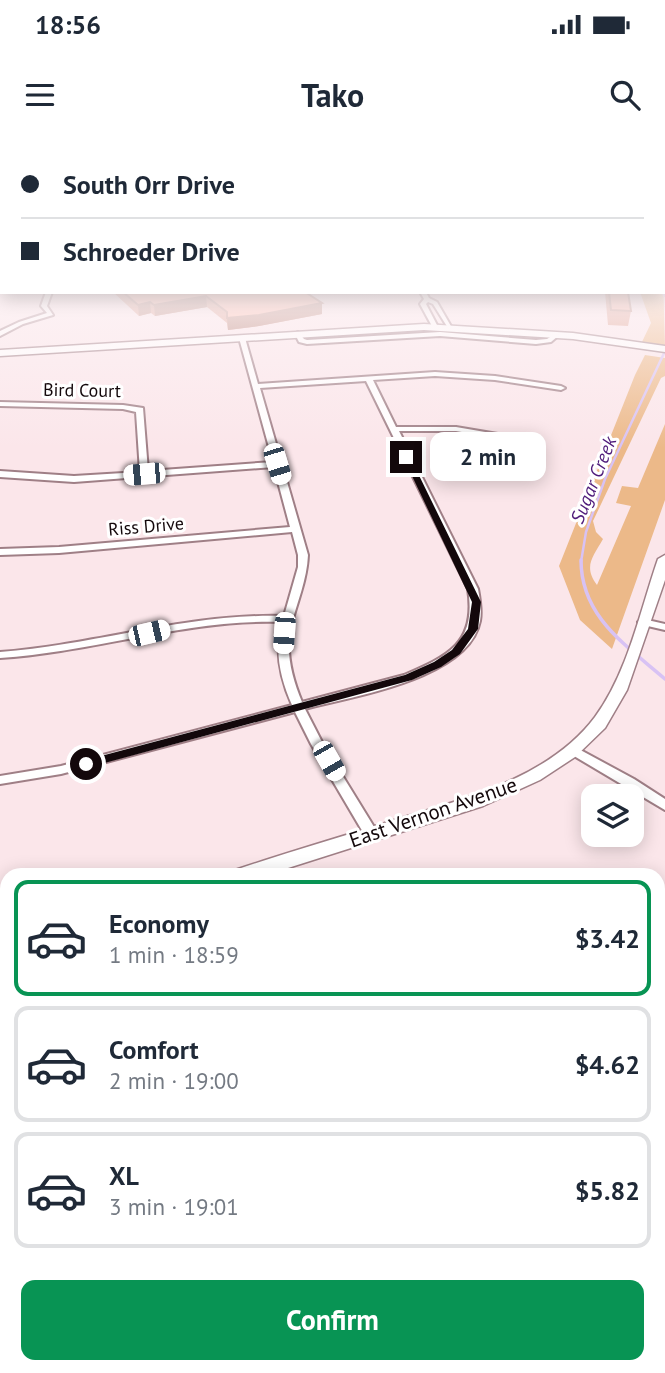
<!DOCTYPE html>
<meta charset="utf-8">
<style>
:root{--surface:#fff;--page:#f2f2f3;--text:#1f2937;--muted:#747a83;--line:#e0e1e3;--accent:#089454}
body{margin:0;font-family:"PT Sans",sans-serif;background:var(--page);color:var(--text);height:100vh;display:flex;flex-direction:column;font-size:26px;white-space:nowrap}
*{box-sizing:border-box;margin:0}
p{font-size:23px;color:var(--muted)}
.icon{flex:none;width:38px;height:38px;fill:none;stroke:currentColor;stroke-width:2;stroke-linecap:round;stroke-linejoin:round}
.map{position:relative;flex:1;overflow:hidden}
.details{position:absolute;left:0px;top:728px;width:665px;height:506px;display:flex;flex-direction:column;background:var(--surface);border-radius:21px 21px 0 0;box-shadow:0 4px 18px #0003}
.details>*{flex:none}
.hud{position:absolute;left:0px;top:0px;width:665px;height:154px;box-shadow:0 4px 18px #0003;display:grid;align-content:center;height:154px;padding:0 21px;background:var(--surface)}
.tools{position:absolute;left:581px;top:644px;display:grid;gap:14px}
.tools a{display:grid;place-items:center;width:63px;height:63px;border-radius:14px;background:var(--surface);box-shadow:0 4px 18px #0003;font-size:35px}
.end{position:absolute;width:32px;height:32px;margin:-16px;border:9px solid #13080b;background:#fff;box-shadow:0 0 0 4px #fff}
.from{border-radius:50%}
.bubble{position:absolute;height:49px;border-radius:14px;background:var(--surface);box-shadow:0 4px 18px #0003;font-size:23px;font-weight:800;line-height:49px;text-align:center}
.car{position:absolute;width:21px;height:42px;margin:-21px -10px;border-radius:9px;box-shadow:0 0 5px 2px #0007;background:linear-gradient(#fff 24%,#345 0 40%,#fff 0 76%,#345 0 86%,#fff 0)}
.hud b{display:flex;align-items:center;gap:24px;height:66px;font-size:26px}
.hud b+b{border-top:2px solid var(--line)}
.hud i{width:18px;height:18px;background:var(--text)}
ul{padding:12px 0 0;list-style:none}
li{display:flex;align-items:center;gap:21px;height:116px;margin:0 14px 10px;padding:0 7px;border:4px solid var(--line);border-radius:14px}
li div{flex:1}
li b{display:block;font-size:26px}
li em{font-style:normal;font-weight:800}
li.selected{border-color:var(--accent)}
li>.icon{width:63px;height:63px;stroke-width:1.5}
.button{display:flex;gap:14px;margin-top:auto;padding:14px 21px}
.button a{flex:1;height:80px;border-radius:14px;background:var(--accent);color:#fff;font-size:28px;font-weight:800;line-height:80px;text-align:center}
.status{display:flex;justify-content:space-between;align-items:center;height:49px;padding:0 35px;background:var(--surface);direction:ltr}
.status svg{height:19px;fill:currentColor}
header{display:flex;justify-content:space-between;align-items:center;height:91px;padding:0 21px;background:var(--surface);font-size:32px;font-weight:800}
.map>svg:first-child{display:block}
.green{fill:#ecb989}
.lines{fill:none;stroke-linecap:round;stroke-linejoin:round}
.stream-far1{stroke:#d8c2f4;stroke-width:2.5}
.stream{stroke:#d8c2f4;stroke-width:3.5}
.minor-casing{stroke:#9f7f86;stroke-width:4}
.secondary-casing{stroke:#9f7f86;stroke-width:3}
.minor{fill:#fff;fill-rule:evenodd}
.secondary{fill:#fff;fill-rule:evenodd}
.wall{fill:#da9684}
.shaded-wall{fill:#b17a6c}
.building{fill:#fdae9a;stroke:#b17a6c;stroke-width:2}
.route{fill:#13080b}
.labels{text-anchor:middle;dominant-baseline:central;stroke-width:6;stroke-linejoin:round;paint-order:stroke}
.far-street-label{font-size:18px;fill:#13080b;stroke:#fff}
.far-water-label{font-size:19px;font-style:italic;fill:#4f1b7a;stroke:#fff}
.street-label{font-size:21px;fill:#13080b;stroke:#fff}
</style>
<div class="status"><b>18:56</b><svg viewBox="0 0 49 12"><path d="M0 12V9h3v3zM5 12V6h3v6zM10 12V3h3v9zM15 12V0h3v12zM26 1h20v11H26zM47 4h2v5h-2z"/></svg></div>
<header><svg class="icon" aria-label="menu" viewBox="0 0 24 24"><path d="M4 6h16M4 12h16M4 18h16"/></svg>Tako<svg class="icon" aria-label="search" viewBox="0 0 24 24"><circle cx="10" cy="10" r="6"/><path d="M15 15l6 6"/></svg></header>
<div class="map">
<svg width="665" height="1233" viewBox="0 0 665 1233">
<rect width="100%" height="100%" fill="#fbe6ea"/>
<path class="green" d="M663,136l2,71 -24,-3 10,-21 -11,-31h23z
M645,215l20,3v18l-4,2 -68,143 3,11 7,7c-10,18 -20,27 -6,46l34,-79 -15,-3 6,-17 16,2 27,-64v76l-53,149 -32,-29 -21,-54 76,-191z"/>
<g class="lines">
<path class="stream-far1" d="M662,152l3,4
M581,422l5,-30 19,-53 60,-128"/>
<path class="stream" d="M581,420c0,57 45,85 84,119"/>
<defs>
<path id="minor" d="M46,152h6l-5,14 6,9 -30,9 -23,12v-5l19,-9 28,-9 -6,-7z
M420,152h6l3,6 8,4 15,26h-4l-15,-24 -5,-2 -2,2 12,23 -5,1 -13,-24 4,-5z
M298,192l6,7 3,1 133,-8 96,8 11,-1 8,-5 3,2 -7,6 -15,2 -96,-8 -133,8 -8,-2 -4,-8z
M242,196l3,2 13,46 177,-12 60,4 66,10 4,2 -4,2 -66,-10 -60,-4 -62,4 23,47h60l71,12 4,2 -4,2 -71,-12h-57l79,158c2,11 4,21 2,32 -11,58 -127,75 -175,88l18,35 56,91 -2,4h-10l-56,-95 -16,-32 -234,62 -61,10v-8l61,-10 231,-61c-12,-27 -18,-54 -10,-83 -96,-3 -187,30 -282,36v-6c96,-7 187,-39 284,-36l14,-49v-12l-6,-23 -233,21 -59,2v-6l59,-2 231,-20 -16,-60 -200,15 -74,-5v-6l74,5 66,-4 -4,-60 -13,-3 -123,-3v-4l123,3 20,3 5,63 125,-9 -34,-124zM366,241l102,208c9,54 -20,67 -64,86l-102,27c-10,-24 -17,-50 -11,-76 6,-24 16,-46 17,-71l-48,-167z
M643,479l22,5v6l-26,-6 -1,-2z
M573,606l61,33 31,20v11l-96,-57 -2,-3z
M665,820v33l-2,4 -5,2v-34l2,-4z
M7,1040v18l-7,3v-18z
M658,1197l7,3v20l-7,-3z
M59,1227h21l-2,6h-21z
M554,1227h20l-2,6h-20z"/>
<path id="secondary" d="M424,184l149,9 92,13v6l-92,-13 -149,-9 -424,26v-6z
M665,415v25l-38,110 -22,38 -30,29 -35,23 -57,26 -217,69h-34l3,-5c51,-17 102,-32 153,-48 71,-22 160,-42 207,-105 33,-45 45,-106 63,-158z
M7,800v18l-7,2v-18z"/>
</defs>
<use href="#minor" class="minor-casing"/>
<use href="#secondary" class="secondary-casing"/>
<use href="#minor" class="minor"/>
<use href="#secondary" class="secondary"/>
</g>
<path class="wall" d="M113,152h192l17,11v11l-63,12 -31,4 -1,-7 -20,-16 -52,9 -4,-3 -12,3z
M605,152h23l3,19 -3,15 -20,-1z"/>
<path class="shaded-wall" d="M206,156l1,11 -52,9 -1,-11z
M150,162l1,11 -12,3 -1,-11z
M322,163v11l-63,12 -31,4 -1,-12z"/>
<path class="building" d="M123,152h182l17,11 -63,12 -32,3v-6l-21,-16 -52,9 -4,-3 -12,3z
M609,152h19l3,19 -20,-1z"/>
<linearGradient id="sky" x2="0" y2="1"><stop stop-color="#a1baed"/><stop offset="0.44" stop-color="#fdf4f6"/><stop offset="1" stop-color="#fdf4f6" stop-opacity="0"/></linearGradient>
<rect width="665" height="308" fill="url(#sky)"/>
<path class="route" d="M406,314l4,3 71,145 -3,27 -18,25 -19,13 -29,13 -326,88 -4,-2 -2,-2 6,-4 319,-85 29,-13 18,-12 16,-21 4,-27 -69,-145z"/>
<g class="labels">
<g class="far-street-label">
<text transform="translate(82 250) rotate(1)">Bird Court</text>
<text transform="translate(146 386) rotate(-5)">Riss Drive</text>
</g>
<g class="far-water-label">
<text transform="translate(593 340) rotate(-68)">Sugar Creek</text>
</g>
<g class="street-label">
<text transform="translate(433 672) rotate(-19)">East Vernon Avenue</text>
</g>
</g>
</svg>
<div class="tools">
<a><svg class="icon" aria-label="layers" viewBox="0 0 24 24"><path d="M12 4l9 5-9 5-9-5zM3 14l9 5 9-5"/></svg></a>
</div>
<i class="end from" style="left:86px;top:624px"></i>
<i class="end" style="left:406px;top:317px"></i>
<div class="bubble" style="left:430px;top:292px;width:116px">2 min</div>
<i class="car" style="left:277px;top:324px;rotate:163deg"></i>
<i class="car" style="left:144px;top:334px;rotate:265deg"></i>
<i class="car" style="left:149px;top:493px;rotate:77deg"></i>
<i class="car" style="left:284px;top:493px;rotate:184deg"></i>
<i class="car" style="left:329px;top:621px;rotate:150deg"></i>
<div class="hud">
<b><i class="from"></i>South Orr Drive</b>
<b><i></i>Schroeder Drive</b>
</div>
<section class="details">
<ul>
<li class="selected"><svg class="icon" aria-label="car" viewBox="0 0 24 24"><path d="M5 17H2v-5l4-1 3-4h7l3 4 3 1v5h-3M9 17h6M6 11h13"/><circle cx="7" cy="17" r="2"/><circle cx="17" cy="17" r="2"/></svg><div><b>Economy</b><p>1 min · 18:59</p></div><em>$3.42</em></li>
<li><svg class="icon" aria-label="car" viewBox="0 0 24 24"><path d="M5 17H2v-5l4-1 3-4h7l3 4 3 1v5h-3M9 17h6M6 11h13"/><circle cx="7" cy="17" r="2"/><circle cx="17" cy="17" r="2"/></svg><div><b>Comfort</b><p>2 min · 19:00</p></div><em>$4.62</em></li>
<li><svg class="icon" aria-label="car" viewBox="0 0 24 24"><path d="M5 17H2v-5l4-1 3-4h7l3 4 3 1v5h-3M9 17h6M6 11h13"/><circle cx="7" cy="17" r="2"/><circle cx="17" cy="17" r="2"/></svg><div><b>XL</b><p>3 min · 19:01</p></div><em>$5.82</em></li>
</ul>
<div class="button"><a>Confirm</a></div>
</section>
</div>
